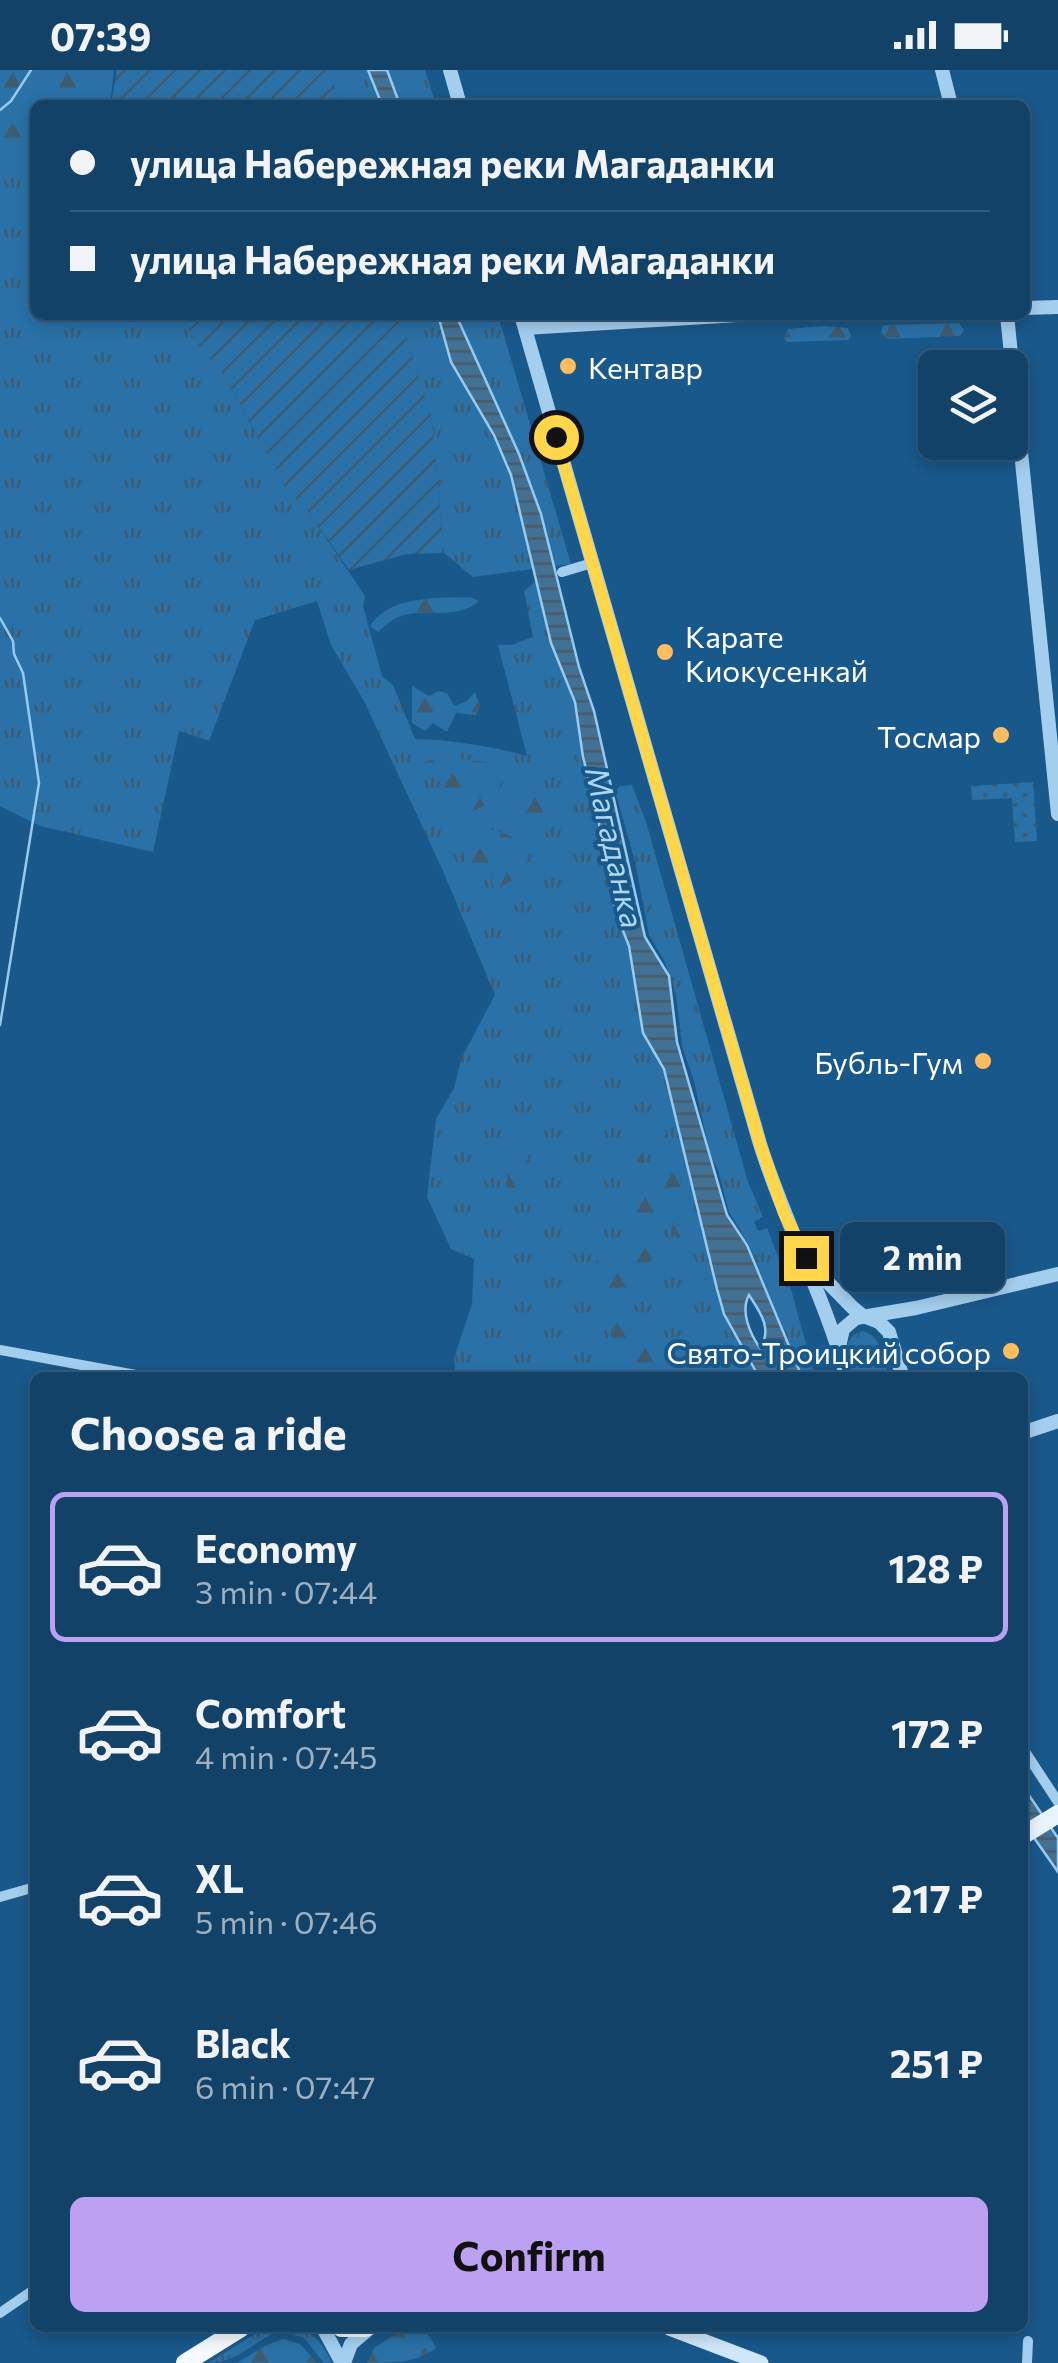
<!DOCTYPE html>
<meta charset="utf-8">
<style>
:root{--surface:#134268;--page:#204d71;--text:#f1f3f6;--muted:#9db0c0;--line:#325b7c;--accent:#bca0f2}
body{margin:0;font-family:Commissioner,sans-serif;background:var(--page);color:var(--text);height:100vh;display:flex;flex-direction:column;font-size:38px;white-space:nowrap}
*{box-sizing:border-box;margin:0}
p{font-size:32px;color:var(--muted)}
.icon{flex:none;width:55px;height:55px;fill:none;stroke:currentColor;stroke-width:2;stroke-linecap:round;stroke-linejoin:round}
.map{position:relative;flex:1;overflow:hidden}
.panel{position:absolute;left:30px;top:1302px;width:998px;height:960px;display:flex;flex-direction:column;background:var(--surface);border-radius:15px;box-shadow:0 5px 15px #0003,0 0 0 2px var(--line)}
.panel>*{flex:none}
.banner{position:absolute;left:30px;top:30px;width:1000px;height:220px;border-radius:15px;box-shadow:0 5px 15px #0003,0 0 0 2px var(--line);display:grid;align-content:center;height:220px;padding:0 40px;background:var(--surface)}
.fabs{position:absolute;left:918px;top:280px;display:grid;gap:20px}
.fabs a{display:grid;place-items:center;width:110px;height:110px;border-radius:15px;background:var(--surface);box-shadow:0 5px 15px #0003,0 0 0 2px var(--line);font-size:50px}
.end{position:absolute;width:45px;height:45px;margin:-22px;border:12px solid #ffd54a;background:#111;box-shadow:0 0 0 5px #111}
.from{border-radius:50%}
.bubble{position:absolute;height:70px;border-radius:15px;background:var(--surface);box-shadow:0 5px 15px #0003,0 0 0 2px var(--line);font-size:32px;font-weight:700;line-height:70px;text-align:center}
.banner b{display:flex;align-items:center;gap:35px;height:95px;font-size:38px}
.banner b+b{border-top:2px solid var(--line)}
.banner i{width:25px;height:25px;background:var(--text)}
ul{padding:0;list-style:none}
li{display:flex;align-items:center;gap:30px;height:150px;margin:0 20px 15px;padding:0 20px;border:5px solid transparent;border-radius:15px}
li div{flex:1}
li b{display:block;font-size:38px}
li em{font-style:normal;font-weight:700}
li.on{border-color:var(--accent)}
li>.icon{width:90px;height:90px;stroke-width:1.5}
h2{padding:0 40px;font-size:45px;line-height:120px}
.button{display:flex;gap:20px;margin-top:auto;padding:20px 40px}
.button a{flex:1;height:115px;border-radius:15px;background:var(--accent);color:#111;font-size:40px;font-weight:700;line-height:115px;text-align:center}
.status{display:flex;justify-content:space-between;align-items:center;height:70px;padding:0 50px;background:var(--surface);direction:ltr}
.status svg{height:28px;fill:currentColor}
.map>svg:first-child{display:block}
.grass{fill:url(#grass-tufts)}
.forest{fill:url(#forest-firs)}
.park{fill:url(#park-dots)}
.garden{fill:url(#garden-furrows)}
.water{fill:url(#water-rules);stroke:#95cbf0;stroke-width:2.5;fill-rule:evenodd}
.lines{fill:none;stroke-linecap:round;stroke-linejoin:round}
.stream{stroke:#95cbf0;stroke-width:2.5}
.minor{stroke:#a3ceed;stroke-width:10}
.tertiary{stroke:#a3ceed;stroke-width:14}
.secondary{stroke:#cfe7f9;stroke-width:15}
.primary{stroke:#e9f4ff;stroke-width:18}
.trunk{stroke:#f4faff;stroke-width:18}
.route{stroke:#ffd54a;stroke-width:12}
.poi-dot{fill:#ffbd5f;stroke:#19588a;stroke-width:4}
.labels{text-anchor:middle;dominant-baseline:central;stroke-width:8;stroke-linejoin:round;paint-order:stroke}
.poi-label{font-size:30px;fill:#fff;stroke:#19588a;text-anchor:end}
.water-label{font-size:32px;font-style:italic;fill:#aed7f5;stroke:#19588a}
</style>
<div class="status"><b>07:39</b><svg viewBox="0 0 49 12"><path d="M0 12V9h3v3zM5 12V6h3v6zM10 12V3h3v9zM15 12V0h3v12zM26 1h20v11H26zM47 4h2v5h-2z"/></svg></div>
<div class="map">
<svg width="1058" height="2293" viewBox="0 0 1058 2293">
<defs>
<pattern id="grass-tufts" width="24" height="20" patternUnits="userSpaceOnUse" patternTransform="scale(2.5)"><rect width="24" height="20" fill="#2971a6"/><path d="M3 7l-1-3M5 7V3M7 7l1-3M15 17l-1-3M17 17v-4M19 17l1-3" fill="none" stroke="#3e5b70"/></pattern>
<pattern id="forest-firs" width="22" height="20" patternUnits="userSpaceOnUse" patternTransform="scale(2.5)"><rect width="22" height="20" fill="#2971a6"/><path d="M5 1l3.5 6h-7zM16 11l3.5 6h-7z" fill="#3e5b70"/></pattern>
<pattern id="park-dots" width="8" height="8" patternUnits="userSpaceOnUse" patternTransform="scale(2.5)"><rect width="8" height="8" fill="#2971a6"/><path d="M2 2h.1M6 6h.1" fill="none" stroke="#3e5b70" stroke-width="1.8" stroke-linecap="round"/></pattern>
<pattern id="garden-furrows" width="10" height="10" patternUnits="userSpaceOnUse" patternTransform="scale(2.5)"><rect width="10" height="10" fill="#2971a6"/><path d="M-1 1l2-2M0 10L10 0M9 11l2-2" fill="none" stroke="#3e5b70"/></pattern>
<pattern id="water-rules" width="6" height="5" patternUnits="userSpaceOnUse" patternTransform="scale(2.5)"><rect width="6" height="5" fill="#437194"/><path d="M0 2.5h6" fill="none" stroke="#485b69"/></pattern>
</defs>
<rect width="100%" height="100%" fill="#19588a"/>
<path class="grass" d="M0,0h114l-4,35h-75v210h147l9,20 33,40 62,113 21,22 58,86 -2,10 19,70 11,9 22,54c40,1 74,7 112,17l-29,-111h14l21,-8 -9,-46 12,-10 15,62 24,59 8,55 15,56 2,20 7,16 9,64 13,33 14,87 21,36 60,245 35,63h-303l-2,-19 18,-54 2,-45 -23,-10 -24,-52 9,-78 18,-31 8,-31 33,-62 -52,-124 -79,-170 -33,-56 -14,-44 -62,19 -46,121 -30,-10 -26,121 -113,-26 -40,-20z
M329,0h96l11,35h-97z
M400,245h98l73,249 -98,13 -29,-24 -12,-132z
M632,715l14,37 102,360 15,35 -9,5 4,9 9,-3 25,65 23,84h-12l-54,-132 -20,-33 -11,-42 -8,-16 -16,-73 -12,-35 -6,-51 -12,-35 -15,-25 -14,-74 -20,-70 5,-5z
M861,1261c22,4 22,28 28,46h-35l-7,-32 5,-9z
M264,2258c36,-1 52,-1 68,35h-8l-20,-25 -21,-7c-29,7 -43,32 -75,32z"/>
<path class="forest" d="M0,0h98l2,18 -6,6 -18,-4 -8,7 -15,2 -2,6h-16v54l-8,4 -20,-12 -7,1z
M959,253l5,7 -4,6 -72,3 -7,-6 1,-7 5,-1z
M824,256l24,2 3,8 -3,4 -62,2 -2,-6 4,-7z
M470,527l9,4c-25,21 -54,5 -81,16 -7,3 -14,10 -20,15l-8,-6c20,-31 68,-28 100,-29z
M412,616l17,10 9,-5 9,2 7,13 13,-5 8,-9 5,14 -4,9 -20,-2 -9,19 -14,-9 -8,8 -13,-8z
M448,679l14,10 33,4 9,10c-4,32 -16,29 -41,43l-13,-4 3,-13 -13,-13 -1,-10 -14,-6 -3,-7 15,-5z
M533,716l5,4 10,39 -5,10 -11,5 -16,-10 -2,-6 4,-7 -9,-19 13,-13z
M488,759c24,6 39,11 43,37l-6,7 -28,16 -5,-5v-7l-22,-4c-5,-28 -16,-31 18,-44z
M647,1053l16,3 9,22 21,88 -1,10 -14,2z
M635,1057l29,99 -1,5 -28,5 -13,-24 13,-43 -10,-15 10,-10 -2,-13z
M509,1078l11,1 9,9 -10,40 -8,15 -6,-5z
M663,1172l1,9c-11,17 -31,8 -45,20l42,106h-37l-28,-114 3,-8 8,-4z
M405,2258h19l12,20c-20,15 -43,15 -69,15l7,-15z
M283,2269l17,5 17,19h-80l28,-17z"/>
<path class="park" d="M1033,712l4,59 -22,1 -3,-44 -40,2 -1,-14z"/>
<path class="garden" d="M117,0h212l10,35h-228z
M182,245h218l32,106 12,132 -37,1 -58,16 -42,-60 -21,-22 -62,-113 -33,-40z"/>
<path class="water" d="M368,0h19l13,35h-18z
M438,245h18l63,139 22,60 38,153 15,44 51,226 24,39 8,66 50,173 20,30 55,132h-10l-8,-7 -5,7h-20l-35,-63 -7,-25 -53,-220 -21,-36 -14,-87 -13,-33 -9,-64 -7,-16 -2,-20 -15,-56 -8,-55 -24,-59 -40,-168 -17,-40 -43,-73zM749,1225c11,17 24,34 11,53 -10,-14 -20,-37 -11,-53z
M1022,1715l36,53v34l-35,-50z"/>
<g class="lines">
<path class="stream" d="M0,40l11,-9 20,-31
M0,548l13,23 1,13 9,19 16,110 -39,242"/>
<path class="minor" d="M562,502l30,-9
M0,1280l152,28
M1022,1677l36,55
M0,1827l35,-10
M0,2243l35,-24
M1027,2293l1,-22"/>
<path class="tertiary" d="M450,0l10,35
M942,0l9,35
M1025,238l33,-1
M521,245l239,829c25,80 65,153 87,234
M1007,245l51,499
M525,258l213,-13
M813,1197l39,40 11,9 16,6 10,10 14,46
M839,1277l4,-18 13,-11 60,-10 142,-34
M1022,1363l36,-12
M323,2258l19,35
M344,2293l7,-19 19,-16"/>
<path class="secondary" d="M669,2258l92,35"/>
<path class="primary" d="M1022,1766l36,-22"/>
<path class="trunk" d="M341,2258h25
M185,2293l56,-35"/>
</g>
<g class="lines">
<path class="route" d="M556,367l204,707 24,69 22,45"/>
</g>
<g class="poi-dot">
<circle cx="568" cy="296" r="10"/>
<circle cx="665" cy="582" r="10"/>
<circle cx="1001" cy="665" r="10"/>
<circle cx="983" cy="991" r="10"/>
<circle cx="1011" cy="1281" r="10"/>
</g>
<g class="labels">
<g class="poi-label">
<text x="588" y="296" text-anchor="start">Кентавр</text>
<text x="685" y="565" text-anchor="start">Карате<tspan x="685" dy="34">Киокусенкай</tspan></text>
<text x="981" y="665">Тосмар</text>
<text x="963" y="991">Бубль-Гум</text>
<text x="991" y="1281">Свято-Троицкий собор</text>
</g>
<g class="water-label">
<text transform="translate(616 777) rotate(77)">Магаданка</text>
</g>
</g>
</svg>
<div class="fabs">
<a><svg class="icon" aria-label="layers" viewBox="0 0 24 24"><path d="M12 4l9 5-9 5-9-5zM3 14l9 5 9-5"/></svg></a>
</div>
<i class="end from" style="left:556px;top:367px"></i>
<i class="end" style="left:806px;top:1188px"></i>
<div class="bubble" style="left:840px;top:1152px;width:165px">2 min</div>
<div class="banner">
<b><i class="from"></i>улица Набережная реки Магаданки</b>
<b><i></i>улица Набережная реки Магаданки</b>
</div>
<section class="panel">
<h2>Choose a ride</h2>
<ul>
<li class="on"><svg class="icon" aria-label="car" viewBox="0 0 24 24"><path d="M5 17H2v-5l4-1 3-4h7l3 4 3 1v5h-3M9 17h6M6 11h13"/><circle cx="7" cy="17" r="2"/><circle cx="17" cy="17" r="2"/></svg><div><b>Economy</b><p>3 min · 07:44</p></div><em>128 ₽</em></li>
<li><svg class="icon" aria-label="car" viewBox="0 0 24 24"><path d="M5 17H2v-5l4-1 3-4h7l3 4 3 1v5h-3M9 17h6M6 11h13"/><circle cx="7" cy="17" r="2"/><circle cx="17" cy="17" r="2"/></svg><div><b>Comfort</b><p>4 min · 07:45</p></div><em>172 ₽</em></li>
<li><svg class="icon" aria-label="car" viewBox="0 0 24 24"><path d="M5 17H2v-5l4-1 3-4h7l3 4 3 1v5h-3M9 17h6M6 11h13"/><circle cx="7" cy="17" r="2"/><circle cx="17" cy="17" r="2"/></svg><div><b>XL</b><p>5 min · 07:46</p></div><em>217 ₽</em></li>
<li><svg class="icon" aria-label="car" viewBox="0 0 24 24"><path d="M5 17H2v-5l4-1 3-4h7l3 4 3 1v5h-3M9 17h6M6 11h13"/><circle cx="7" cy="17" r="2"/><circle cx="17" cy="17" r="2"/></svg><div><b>Black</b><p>6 min · 07:47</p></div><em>251 ₽</em></li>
</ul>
<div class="button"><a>Confirm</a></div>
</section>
</div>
